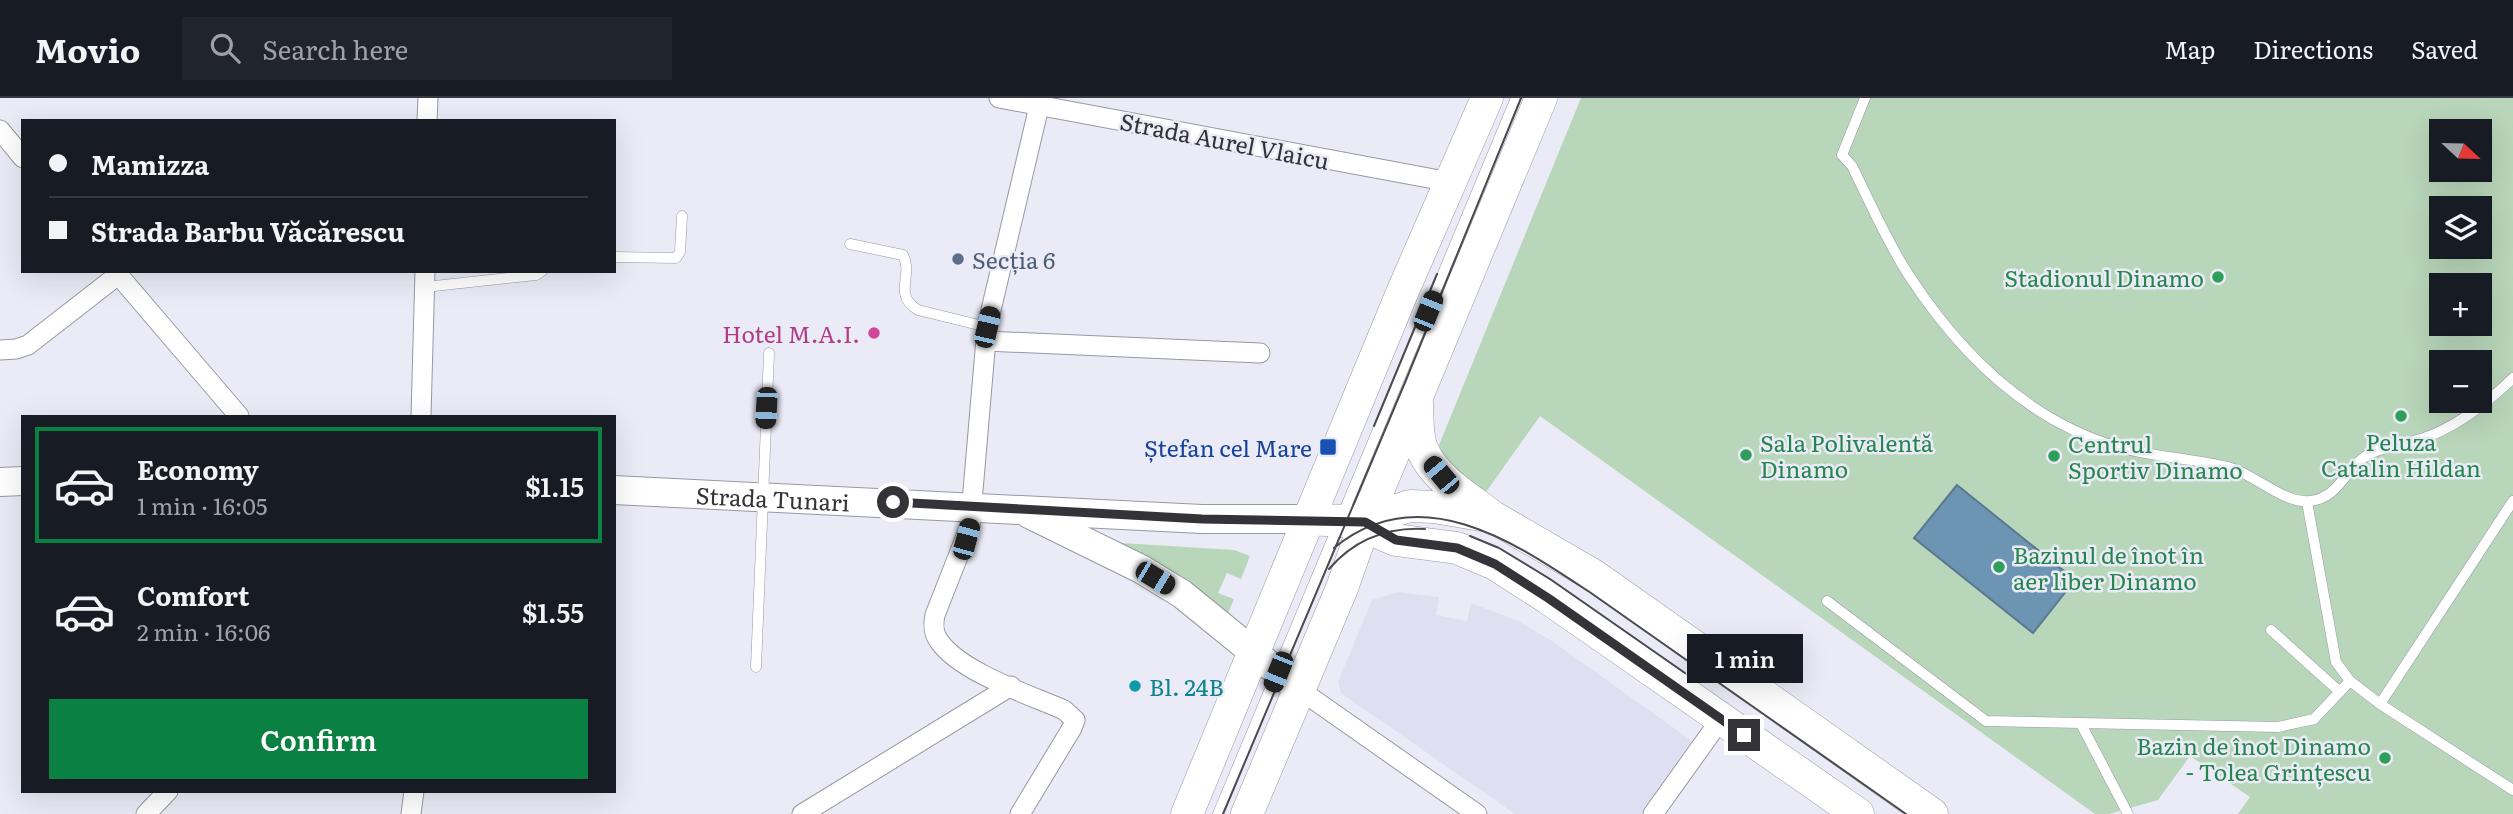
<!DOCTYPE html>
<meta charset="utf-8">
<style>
:root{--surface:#171b24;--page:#20242c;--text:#f1f3f6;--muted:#9ea1a6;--line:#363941;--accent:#0b8043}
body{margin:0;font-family:Literata,serif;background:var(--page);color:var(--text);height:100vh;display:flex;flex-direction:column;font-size:26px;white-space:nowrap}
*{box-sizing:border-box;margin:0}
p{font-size:23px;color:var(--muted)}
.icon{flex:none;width:38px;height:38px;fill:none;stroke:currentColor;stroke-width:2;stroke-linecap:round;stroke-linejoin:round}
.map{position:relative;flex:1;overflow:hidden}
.drawer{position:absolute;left:21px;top:317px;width:595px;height:378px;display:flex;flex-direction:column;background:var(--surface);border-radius:0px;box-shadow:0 7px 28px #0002}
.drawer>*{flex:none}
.guide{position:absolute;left:21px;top:21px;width:595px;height:154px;border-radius:0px;box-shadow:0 7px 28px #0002;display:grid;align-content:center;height:154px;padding:0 28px;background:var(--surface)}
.needle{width:46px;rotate:112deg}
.controls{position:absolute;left:2429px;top:21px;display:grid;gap:14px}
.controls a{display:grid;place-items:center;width:63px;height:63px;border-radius:0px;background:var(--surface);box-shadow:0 7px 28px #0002;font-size:35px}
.end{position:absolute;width:32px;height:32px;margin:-16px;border:9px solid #343438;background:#fff;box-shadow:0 0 0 4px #fff}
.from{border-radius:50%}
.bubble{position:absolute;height:49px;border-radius:0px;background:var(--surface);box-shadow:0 7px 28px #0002;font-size:23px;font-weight:600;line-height:49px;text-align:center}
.car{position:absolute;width:21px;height:42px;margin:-21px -10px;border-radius:9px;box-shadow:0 0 5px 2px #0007;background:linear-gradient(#222 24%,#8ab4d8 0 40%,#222 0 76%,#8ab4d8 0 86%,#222 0)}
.guide b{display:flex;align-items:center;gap:24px;height:66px;font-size:26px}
.guide b+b{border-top:2px solid var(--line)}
.guide i{width:18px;height:18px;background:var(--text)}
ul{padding:12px 0 0;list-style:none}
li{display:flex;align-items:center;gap:21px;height:116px;margin:0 14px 10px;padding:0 14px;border:4px solid transparent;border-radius:0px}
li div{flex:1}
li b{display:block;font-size:26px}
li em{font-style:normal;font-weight:600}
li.on{border-color:var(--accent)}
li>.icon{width:63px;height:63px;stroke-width:1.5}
.action{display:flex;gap:14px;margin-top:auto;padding:14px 28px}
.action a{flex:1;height:80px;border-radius:0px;background:var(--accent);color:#fff;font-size:28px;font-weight:600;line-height:80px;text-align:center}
header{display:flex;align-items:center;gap:42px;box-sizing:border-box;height:98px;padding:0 35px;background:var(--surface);border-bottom:2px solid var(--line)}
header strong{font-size:33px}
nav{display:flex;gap:38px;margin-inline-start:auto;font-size:24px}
.search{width:490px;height:63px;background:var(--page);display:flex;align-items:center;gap:18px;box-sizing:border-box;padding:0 24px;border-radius:0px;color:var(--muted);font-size:26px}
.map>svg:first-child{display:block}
.built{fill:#dedff1}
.green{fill:#b8d6b9;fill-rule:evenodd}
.water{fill:#6c95b3;stroke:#5b788e;stroke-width:2}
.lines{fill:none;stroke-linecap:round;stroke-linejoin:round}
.lane-casing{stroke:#9898a3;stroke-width:11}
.street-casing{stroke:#9898a3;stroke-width:21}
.secondary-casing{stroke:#9898a3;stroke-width:30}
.primary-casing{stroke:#9898a3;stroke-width:33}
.lane{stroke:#fff;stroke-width:10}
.street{stroke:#fff;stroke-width:19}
.secondary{stroke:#fff;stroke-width:28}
.primary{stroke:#fff;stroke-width:32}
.tram{stroke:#4a4a4f;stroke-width:2}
.route{stroke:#343438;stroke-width:9}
.service-dot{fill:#5c6f8a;stroke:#ebebf7;stroke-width:2.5}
.leisure-dot{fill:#2e9e5b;stroke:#ebebf7;stroke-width:2.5}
.hotel-dot{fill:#d1479c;stroke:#ebebf7;stroke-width:2.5}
.transit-dot{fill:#1a4fb4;stroke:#ebebf7;stroke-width:2.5}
.culture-dot{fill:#0f9aa8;stroke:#ebebf7;stroke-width:2.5}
.labels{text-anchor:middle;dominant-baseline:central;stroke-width:5;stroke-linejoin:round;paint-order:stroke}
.street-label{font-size:23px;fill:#343438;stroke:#ebebf7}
.service-label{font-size:23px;fill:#4e5e75;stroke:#ebebf7;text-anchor:start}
.leisure-label{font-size:23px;fill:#27864d;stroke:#ebebf7;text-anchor:start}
.hotel-label{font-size:23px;fill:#b23c85;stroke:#ebebf7;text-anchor:end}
.transit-label{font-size:23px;fill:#164399;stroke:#ebebf7;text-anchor:end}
.culture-label{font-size:23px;fill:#0d838f;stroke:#ebebf7;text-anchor:start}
</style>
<header>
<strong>Movio</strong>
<div class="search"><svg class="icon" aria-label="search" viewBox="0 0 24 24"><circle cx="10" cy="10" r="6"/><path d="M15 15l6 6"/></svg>Search here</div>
<nav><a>Map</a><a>Directions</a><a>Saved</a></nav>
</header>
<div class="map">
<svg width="2513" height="716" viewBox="0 0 2513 716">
<rect width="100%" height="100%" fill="#ebebf7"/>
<path class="built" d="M1398,494l41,5 -3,18 31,6 4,-18 47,18 34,20 140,100 -51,73h-126l-174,-121 -3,-11 34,-82z"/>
<path class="green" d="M1581,0h932v716h-275l12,-17 -60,-41 -32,44 -49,14h-14l-555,-398 -54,76 -39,-26 -8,-21zM2441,33h39v39h-39zM2441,110h39v39h-39zM2441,187h39v39h-39zM2441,264h39v39h-39z
M1105,444l129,8 16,6 -9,23 -14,-6 -9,20 16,6 -7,17z"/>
<path class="water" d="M1957,387l118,95 -42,53 -119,-95z"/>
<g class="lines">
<defs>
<path id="lane" d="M1865,0l-23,57 10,11c18,36 34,74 56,108 50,77 116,144 206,172 38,11 77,12 114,21 27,7 55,37 82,34 29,-3 34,-31 56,-45 16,-10 38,-11 55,-17 34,-11 67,-37 92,-61
M850,146l53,11c11,21 -11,39 15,55l69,17
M614,159l62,1 4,-6 2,-36
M425,189l111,-12 6,-4
M2307,404l29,160 14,19 30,23 133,86
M1827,503l159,120 292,6 36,-8 36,-38
M2271,532l69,62
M756,569l13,-314
M2380,606l133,-203
M2081,626l47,90
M1218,716l298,-716"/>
<path id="street" d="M999,0l451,84
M427,23l1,-23
M0,32l23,28
M115,173l124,145
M986,243l274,12
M0,252l16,-1 12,-4 90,-70
M421,318l4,-145
M1300,592l177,124
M146,716l22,-23
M411,716l3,-23
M802,716l209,-128
M1020,716l52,-86 3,-8 -11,-10c-34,-15 -104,-38 -125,-69 -6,-8 -6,-16 -4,-26l35,-89 17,-199 54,-229
M1653,716l68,-95"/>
<g id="secondary">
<path d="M0,384l23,-1"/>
<path id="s1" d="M614,392l588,29h105"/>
<path d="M1029,416l112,55 41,25 118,96"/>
</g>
<path id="primary" d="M1417,305c1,16 -1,36 7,50 12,26 43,44 65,61
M1307,421l58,3
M1365,424l11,-6 34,-10 24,1 59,10 100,58 339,239
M1365,424l17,12 14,6 61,8 38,16 53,34 310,216
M1187,716l215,-521 85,-195
M1247,716l95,-226 25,-71 174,-419"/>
</defs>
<use href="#lane" class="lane-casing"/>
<use href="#street" class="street-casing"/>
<use href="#secondary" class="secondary-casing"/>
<use href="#primary" class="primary-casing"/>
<use href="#lane" class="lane"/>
<use href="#street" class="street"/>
<use href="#secondary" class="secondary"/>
<use href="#primary" class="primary"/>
<path class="tram" d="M1374,328l63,-152
M1470,438l29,12 51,31 135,94
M1334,450c86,-71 182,-5 257,45l315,221
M1329,471c25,-29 58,-42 96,-40
M1223,716l183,-434 115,-282"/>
</g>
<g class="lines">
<path class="route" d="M893,404l309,17 163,3 31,18 61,8 38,16 53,34 196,137"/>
</g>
<circle class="service-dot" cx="958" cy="161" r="7"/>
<g class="leisure-dot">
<circle cx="2218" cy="179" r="7"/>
<circle cx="2401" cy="318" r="7"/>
<circle cx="1746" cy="357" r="7"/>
<circle cx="2054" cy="358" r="7"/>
<circle cx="1999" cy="469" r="7"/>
<circle cx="2385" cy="660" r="7"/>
</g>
<circle class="hotel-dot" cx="874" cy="235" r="7"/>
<rect class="transit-dot" x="1319" y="340" width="18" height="18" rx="3.5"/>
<circle class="culture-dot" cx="1135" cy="588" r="7"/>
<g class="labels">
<g class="street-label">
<text transform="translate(1225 42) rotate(11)">Strada Aurel Vlaicu</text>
<text stroke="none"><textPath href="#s1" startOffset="159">Strada Tunari</textPath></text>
</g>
<g class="service-label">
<text x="972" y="161">Secția 6</text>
</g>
<g class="leisure-label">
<text x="2204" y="179" text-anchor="end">Stadionul Dinamo</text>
<text x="2401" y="343" text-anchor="middle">Peluza<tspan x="2401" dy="26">Catalin Hildan</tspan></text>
<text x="1760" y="344">Sala Polivalentă<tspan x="1760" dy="26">Dinamo</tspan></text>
<text x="2068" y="345">Centrul<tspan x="2068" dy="26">Sportiv Dinamo</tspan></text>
<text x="2013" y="456">Bazinul de înot în<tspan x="2013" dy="26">aer liber Dinamo</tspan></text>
<text x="2371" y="647" text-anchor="end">Bazin de înot Dinamo<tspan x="2371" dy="26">- Tolea Grințescu</tspan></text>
</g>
<g class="hotel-label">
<text x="860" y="235">Hotel M.A.I.</text>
</g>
<g class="transit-label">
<text x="1312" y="349">Ștefan cel Mare</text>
</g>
<g class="culture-label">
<text x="1149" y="588">Bl. 24B</text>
</g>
</g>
</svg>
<div class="controls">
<a><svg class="needle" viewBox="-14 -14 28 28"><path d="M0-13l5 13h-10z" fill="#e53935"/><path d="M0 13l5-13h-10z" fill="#9ea1a6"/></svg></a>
<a><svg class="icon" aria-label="layers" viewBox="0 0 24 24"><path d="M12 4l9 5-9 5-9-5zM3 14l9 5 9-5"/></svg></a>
<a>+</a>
<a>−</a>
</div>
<i class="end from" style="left:893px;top:404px"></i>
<i class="end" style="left:1744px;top:637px"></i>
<div class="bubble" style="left:1687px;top:536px;width:116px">1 min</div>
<i class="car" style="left:1428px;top:213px;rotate:22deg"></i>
<i class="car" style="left:987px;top:229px;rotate:13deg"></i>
<i class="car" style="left:766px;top:310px;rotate:183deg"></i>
<i class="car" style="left:1441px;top:377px;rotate:320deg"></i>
<i class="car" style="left:966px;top:441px;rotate:15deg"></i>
<i class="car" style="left:1155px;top:480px;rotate:121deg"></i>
<i class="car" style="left:1278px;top:574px;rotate:202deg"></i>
<div class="guide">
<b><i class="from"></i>Mamizza</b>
<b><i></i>Strada Barbu Văcărescu</b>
</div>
<section class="drawer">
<ul>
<li class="on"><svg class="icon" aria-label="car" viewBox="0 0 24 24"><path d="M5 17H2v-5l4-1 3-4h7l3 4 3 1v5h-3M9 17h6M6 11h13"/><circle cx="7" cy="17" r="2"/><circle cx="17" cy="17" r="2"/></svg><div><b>Economy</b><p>1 min · 16:05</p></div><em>$1.15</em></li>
<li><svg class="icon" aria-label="car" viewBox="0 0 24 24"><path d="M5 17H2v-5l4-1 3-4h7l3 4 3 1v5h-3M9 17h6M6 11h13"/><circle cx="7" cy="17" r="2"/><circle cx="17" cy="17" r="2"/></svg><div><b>Comfort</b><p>2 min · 16:06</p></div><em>$1.55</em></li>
</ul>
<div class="action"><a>Confirm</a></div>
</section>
</div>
